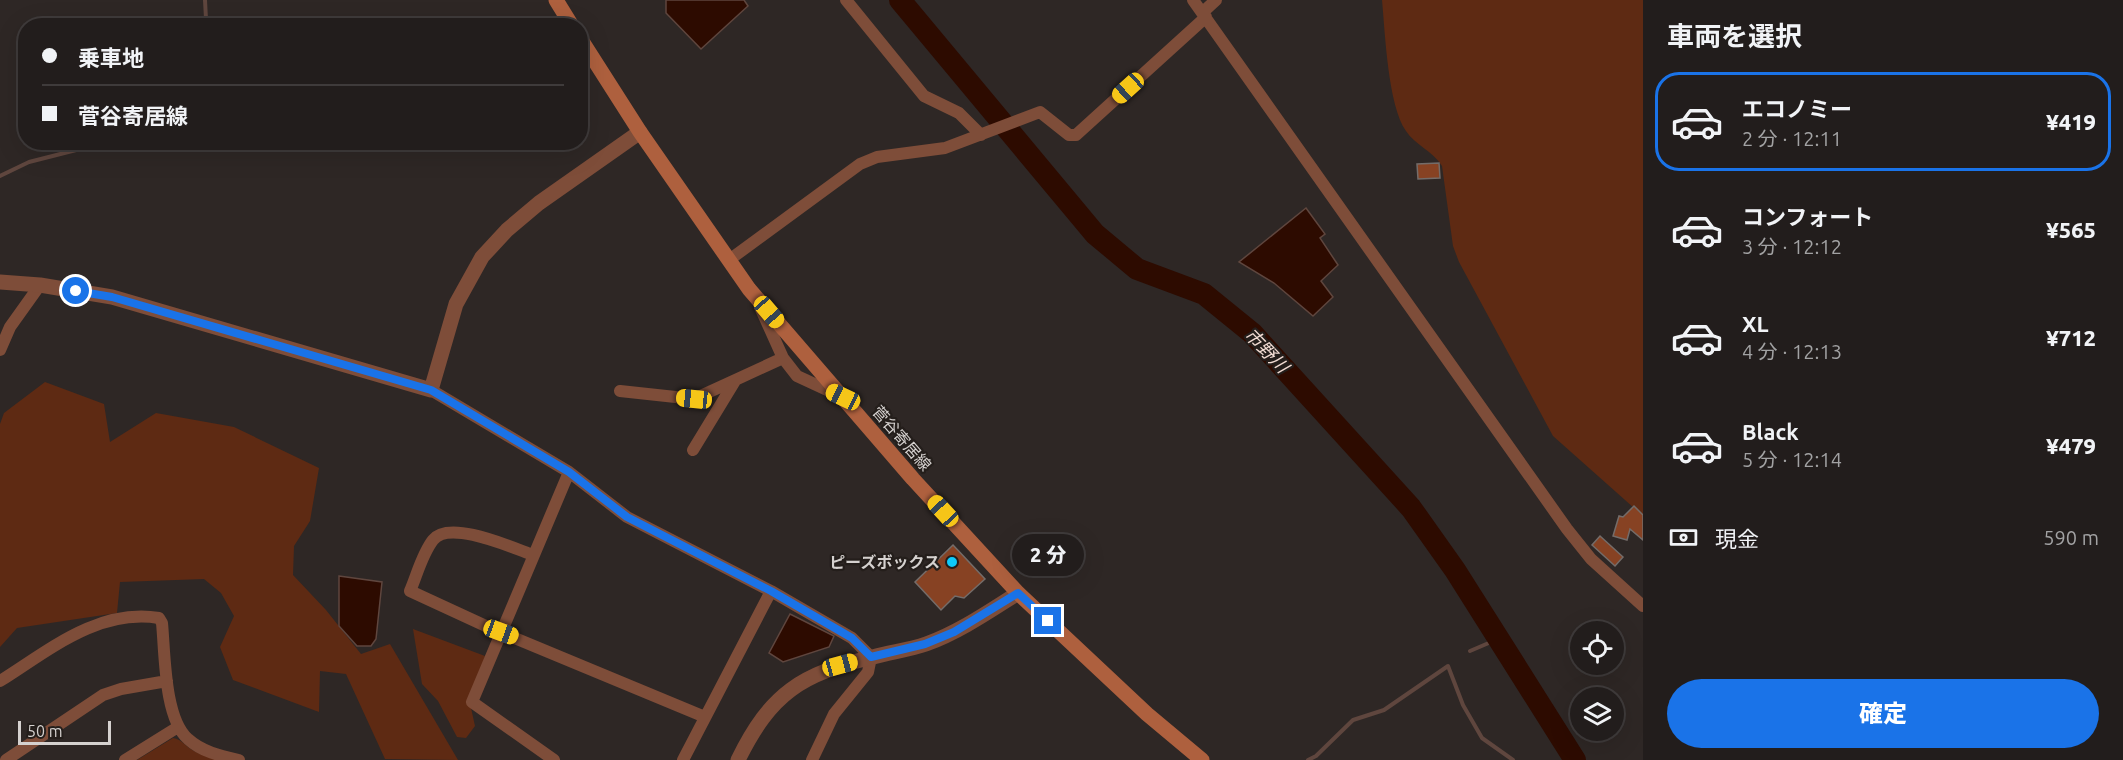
<!DOCTYPE html>
<html lang="ja">
<meta charset="utf-8">
<style>
:root{--surface:#221d1c;--page:#2e2a29;--text:#f1f3f6;--muted:#a2a2a3;--line:#3f3b3b;--accent:#1a73e8}
body{margin:0;font-family:Ubuntu,"Noto Sans JP",sans-serif;background:var(--page);color:var(--text);height:100vh;display:flex;flex-direction:column;font-size:22px;white-space:nowrap}
*{box-sizing:border-box;margin:0}
p{font-size:20px;color:var(--muted)}
.icon{flex:none;width:33px;height:33px;fill:none;stroke:currentColor;stroke-width:2;stroke-linecap:round;stroke-linejoin:round}
.map{position:relative;flex:1;overflow:hidden}
.drawer{display:flex;flex-direction:column;background:var(--surface);width:480px}
.drawer>*{flex:none}
.banner{position:absolute;left:18px;top:18px;width:570px;height:132px;border-radius:24px;box-shadow:0 6px 24px #0002,0 0 0 2px var(--line);display:grid;align-content:center;height:132px;padding:0 24px;background:var(--surface)}
.controls{position:absolute;left:1570px;top:621px;display:grid;gap:12px}
.controls a{display:grid;place-items:center;width:54px;height:54px;border-radius:50%;background:var(--surface);box-shadow:0 6px 24px #0002,0 0 0 2px var(--line);font-size:30px}
.scale{position:absolute;left:18px;bottom:15px;width:93px;box-sizing:border-box;padding-left:6px;border:3px solid #d5d1cf;border-top:0;font-size:16px;line-height:21px;white-space:nowrap;color:#d5d1cf;-webkit-text-stroke:4px #241e1b;paint-order:stroke}
.end{position:absolute;width:27px;height:27px;margin:-14px;border:8px solid #1a73e8;background:#fff;box-shadow:0 0 0 3px #fff}
.from{border-radius:50%}
.bubble{position:absolute;height:42px;border-radius:21px;background:var(--surface);box-shadow:0 6px 24px #0002,0 0 0 2px var(--line);font-size:20px;font-weight:800;line-height:42px;text-align:center}
.car{position:absolute;width:18px;height:36px;margin:-18px -9px;border-radius:8px;box-shadow:0 0 4px 2px #0007;background:linear-gradient(#f5c518 24%,#345 0 40%,#f5c518 0 76%,#345 0 86%,#f5c518 0)}
.banner b{display:flex;align-items:center;gap:21px;height:57px;font-size:22px}
.banner b+b{border-top:2px solid var(--line)}
.banner i{width:15px;height:15px;background:var(--text)}
ul{padding:0;list-style:none}
li{display:flex;align-items:center;gap:18px;height:99px;margin:0 12px 9px;padding:0 12px;border:3px solid transparent;border-radius:24px}
li div{flex:1}
li b{display:block;font-size:22px}
li em{font-style:normal;font-weight:800}
li.on{border-color:var(--accent)}
li>.icon{width:54px;height:54px;stroke-width:1.5}
h2{padding:0 24px;font-size:27px;line-height:72px}
.pay{display:flex;align-items:center;gap:15px;height:66px;padding:0 24px;font-size:22px}
.pay p{margin-inline-start:auto}
.primary-button{display:flex;gap:12px;margin-top:auto;padding:12px 24px}
.primary-button a{flex:1;height:69px;border-radius:36px;background:var(--accent);color:#fff;font-size:24px;font-weight:800;line-height:69px;text-align:center}
main{display:flex;flex:1;min-height:0}
.map>svg:first-child{display:block}
.green{fill:#5e2a13}
.water{fill:#2d0b00;stroke:#5f463e;stroke-width:1.5}
.lines{fill:none;stroke-linecap:round;stroke-linejoin:round}
.stream{stroke:#5f463e;stroke-width:4}
.river{stroke:#2d0b00;stroke-width:22}
.building{fill:#874223;stroke:#746c69;stroke-width:1.5}
.minor{stroke:#7e4d39;stroke-width:12}
.tertiary{stroke:#7e4d39;stroke-width:15}
.secondary{stroke:#ae603e;stroke-width:15}
.route{stroke:#1a73e8;stroke-width:8}
.poi-dot{fill:#0fcafa;stroke:#241e1b;stroke-width:2}
.labels{text-anchor:middle;dominant-baseline:central;stroke-width:4.5;stroke-linejoin:round;paint-order:stroke}
.street-label{font-size:16px;fill:#d5d1cf;stroke:#241e1b}
.poi-label{font-size:16px;font-weight:bold;fill:#d5d1cf;stroke:#241e1b;text-anchor:end}
.water-label{font-size:18px;font-style:italic;fill:#f2dcd3;stroke:#241e1b}
</style>
<main>
<div class="map">
<svg width="1643" height="760" viewBox="0 0 1643 760">
<rect width="100%" height="100%" fill="#2e2725"/>
<path class="green" d="M1382,0h261v516l-90,-80 -94,-174 -6,-16 -11,-80c-9,-15 -27,-21 -36,-35 -18,-25 -21,-99 -24,-131z
M45,382l59,22 6,38 46,-29 78,14 85,41 -9,53 -16,25 -1,29 33,35 35,44 29,-10 68,116 -73,-1 -39,-85 -26,-3 -1,41 -86,-32 -13,-33 14,-31 -13,-23 -17,-14 -84,3 -3,31 -100,15 -17,19v-223l4,-11z
M413,629l72,27 -14,52 4,18 -9,12 -9,-1 -19,-36 -16,-17z
M173,738c9,1 13,9 21,13 9,5 19,7 29,9h-86z"/>
<path class="water" d="M666,0h78l4,6 -47,43 -35,-36z
M1306,208l19,26 -5,4 18,27 -17,16 12,16 -20,19 -39,-33 -35,-21z
M339,576l43,6 -6,57 -5,7h-14l-18,-20z
M790,614l44,22 -5,11 -46,15 -14,-9z"/>
<g class="lines">
<path class="stream" d="M205,0l1,19 3,7
M0,176l29,-14 59,-15 5,-5
M1470,651l28,-12
M1308,760l8,-4 37,-36 31,-10 64,-44 15,39 19,33 31,22"/>
<path class="river" d="M900,0l195,234 42,35 67,25 48,39 159,175 44,62 120,190"/>
</g>
<path class="building" d="M1439,163l1,15 -22,1 -1,-15z
M1634,506l9,9v25l-13,-11 -3,11 -14,-4 6,-20 4,1z
M1600,536l23,21 -8,9 -23,-21z
M953,545l32,34 -21,19 -9,-2 -14,14 -26,-28z"/>
<g class="lines">
<path class="minor" d="M846,0l78,96 35,17 22,22
M1193,0l374,529 24,30 52,47
M1203,12l13,-12
M729,260l131,-96 17,-7 68,-9 95,-36 29,23h7l130,-118
M760,307l23,51 14,18 41,19
M0,350l10,-23 30,-42
M431,390l138,82 58,45 144,74 81,47 19,19 -3,15 -34,42 -22,46
M620,391l74,8 89,-41
M693,450l42,-69
M533,555c-20,-7 -84,-36 -100,-15 -11,14 -16,35 -23,51l78,36 217,90
M0,681c48,-30 98,-73 159,-63l3,5c3,30 2,95 26,116 14,13 33,17 51,21
M6,760l97,-65 18,-6 46,-8
M125,760l53,-33
M554,760l-82,-58 97,-230
M683,760l88,-169"/>
<path class="tertiary" d="M0,282l40,3 72,12 319,93 25,-86 26,-47 25,-27 32,-27 101,-71
M738,760c33,-67 63,-86 135,-103 17,-5 36,-7 53,-13 33,-12 62,-32 92,-51"/>
<path class="secondary" d="M556,0l16,26
M580,38l60,94 109,157 164,190 105,114 129,121 55,46"/>
</g>
<g class="lines">
<path class="route" d="M76,291l36,6 319,93 138,82 58,45 144,74 81,47 19,19 54,-13 29,-12 64,-39 30,28"/>
</g>
<circle class="poi-dot" cx="952" cy="562" r="6"/>
<g class="labels">
<g class="street-label">
<text transform="translate(902 438) rotate(49)">菅谷寄居線</text>
</g>
<g class="poi-label">
<text x="940" y="562">ピーズボックス</text>
</g>
<g class="water-label">
<text transform="translate(1267 350) rotate(46)">市野川</text>
</g>
</g>
</svg>
<div class="controls">
<a><svg class="icon" aria-label="locate" viewBox="0 0 24 24"><circle cx="12" cy="12" r="6"/><path d="M12 2v4M12 18v4M2 12h4M18 12h4"/></svg></a>
<a><svg class="icon" aria-label="layers" viewBox="0 0 24 24"><path d="M12 4l9 5-9 5-9-5zM3 14l9 5 9-5"/></svg></a>
</div>
<div class="scale">50 m</div>
<i class="end from" style="left:76px;top:291px"></i>
<i class="end" style="left:1048px;top:621px"></i>
<div class="bubble" style="left:1012px;top:534px;width:72px">2 分</div>
<i class="car" style="left:1128px;top:88px;rotate:228deg"></i>
<i class="car" style="left:769px;top:312px;rotate:139deg"></i>
<i class="car" style="left:843px;top:397px;rotate:295deg"></i>
<i class="car" style="left:694px;top:399px;rotate:276deg"></i>
<i class="car" style="left:943px;top:511px;rotate:317deg"></i>
<i class="car" style="left:501px;top:632px;rotate:110deg"></i>
<i class="car" style="left:840px;top:665px;rotate:75deg"></i>
<div class="banner">
<b><i class="from"></i>乗車地</b>
<b><i></i>菅谷寄居線</b>
</div>
</div>
<section class="drawer">
<h2>車両を選択</h2>
<ul>
<li class="on"><svg class="icon" aria-label="car" viewBox="0 0 24 24"><path d="M5 17H2v-5l4-1 3-4h7l3 4 3 1v5h-3M9 17h6M6 11h13"/><circle cx="7" cy="17" r="2"/><circle cx="17" cy="17" r="2"/></svg><div><b>エコノミー</b><p>2 分 · 12:11</p></div><em>¥419</em></li>
<li><svg class="icon" aria-label="car" viewBox="0 0 24 24"><path d="M5 17H2v-5l4-1 3-4h7l3 4 3 1v5h-3M9 17h6M6 11h13"/><circle cx="7" cy="17" r="2"/><circle cx="17" cy="17" r="2"/></svg><div><b>コンフォート</b><p>3 分 · 12:12</p></div><em>¥565</em></li>
<li><svg class="icon" aria-label="car" viewBox="0 0 24 24"><path d="M5 17H2v-5l4-1 3-4h7l3 4 3 1v5h-3M9 17h6M6 11h13"/><circle cx="7" cy="17" r="2"/><circle cx="17" cy="17" r="2"/></svg><div><b>XL</b><p>4 分 · 12:13</p></div><em>¥712</em></li>
<li><svg class="icon" aria-label="car" viewBox="0 0 24 24"><path d="M5 17H2v-5l4-1 3-4h7l3 4 3 1v5h-3M9 17h6M6 11h13"/><circle cx="7" cy="17" r="2"/><circle cx="17" cy="17" r="2"/></svg><div><b>Black</b><p>5 分 · 12:14</p></div><em>¥479</em></li>
</ul>
<div class="pay"><svg class="icon" aria-label="cash" viewBox="0 0 24 24"><path d="M3 7h18v10H3z"/><circle cx="12" cy="12" r="2"/></svg>現金<p>590 m</p></div>
<div class="primary-button"><a>確定</a></div>
</section>
</main>
